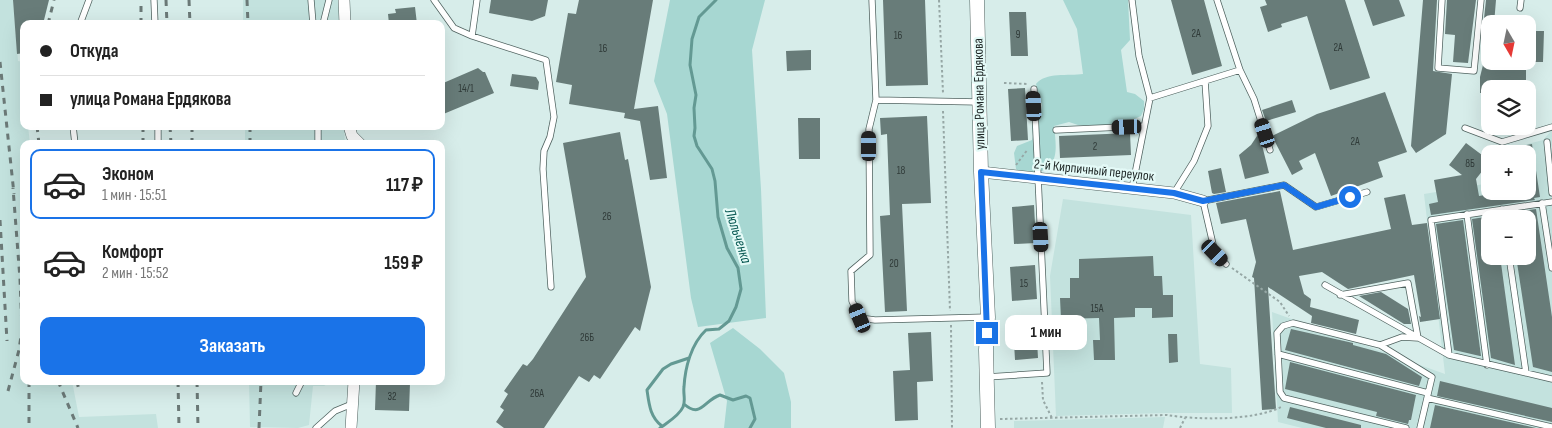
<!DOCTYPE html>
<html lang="ru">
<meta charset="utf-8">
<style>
:root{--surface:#fff;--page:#f2f2f2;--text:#222;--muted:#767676;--line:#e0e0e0;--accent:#1a73e8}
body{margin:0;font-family:"Sofia Sans Condensed",sans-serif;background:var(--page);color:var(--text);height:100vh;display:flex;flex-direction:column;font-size:19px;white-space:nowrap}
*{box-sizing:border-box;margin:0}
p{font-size:16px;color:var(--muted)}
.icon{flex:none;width:28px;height:28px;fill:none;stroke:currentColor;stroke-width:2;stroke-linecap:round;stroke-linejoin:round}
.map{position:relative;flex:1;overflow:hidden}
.side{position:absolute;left:20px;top:140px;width:425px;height:245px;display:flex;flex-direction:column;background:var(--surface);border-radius:10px;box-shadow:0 5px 20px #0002}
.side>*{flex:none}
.hud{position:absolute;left:20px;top:20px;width:425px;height:110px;border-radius:10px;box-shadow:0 5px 20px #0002;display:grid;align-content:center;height:110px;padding:0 20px;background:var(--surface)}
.needle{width:32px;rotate:171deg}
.fabs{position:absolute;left:1481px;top:15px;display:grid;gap:10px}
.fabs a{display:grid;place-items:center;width:55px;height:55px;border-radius:10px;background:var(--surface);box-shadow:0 5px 20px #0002;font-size:25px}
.end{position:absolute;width:22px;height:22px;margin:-11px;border:6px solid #1a73e8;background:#fff;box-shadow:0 0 0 2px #fff}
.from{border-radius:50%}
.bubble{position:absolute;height:35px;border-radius:10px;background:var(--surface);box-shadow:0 5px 20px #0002;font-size:16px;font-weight:700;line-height:35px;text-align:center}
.car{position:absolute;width:15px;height:30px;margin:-15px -8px;border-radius:6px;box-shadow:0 0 4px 1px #0007;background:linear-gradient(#222 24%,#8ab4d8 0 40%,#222 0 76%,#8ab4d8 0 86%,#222 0)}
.hud b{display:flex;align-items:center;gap:18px;height:48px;font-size:19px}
.hud b+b{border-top:1px solid var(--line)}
.hud i{width:12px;height:12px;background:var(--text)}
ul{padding:9px 0 0;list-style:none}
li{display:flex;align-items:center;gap:15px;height:70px;margin:0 10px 8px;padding:0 10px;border:2px solid transparent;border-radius:10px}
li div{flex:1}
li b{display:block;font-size:19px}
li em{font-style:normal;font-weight:700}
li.selected{border-color:var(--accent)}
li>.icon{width:45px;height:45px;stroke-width:1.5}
.action{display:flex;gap:10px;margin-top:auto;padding:10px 20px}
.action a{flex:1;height:58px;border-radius:10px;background:var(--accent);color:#fff;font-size:20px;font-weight:700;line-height:58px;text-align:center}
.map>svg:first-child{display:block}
.built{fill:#c3e2de;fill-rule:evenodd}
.green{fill:#a7d7d2}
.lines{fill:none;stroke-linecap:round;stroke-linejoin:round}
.stream{stroke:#639993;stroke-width:3}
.building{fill:#687c79}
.service-casing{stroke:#506360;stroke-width:7}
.minor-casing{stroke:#506360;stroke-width:12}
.tertiary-casing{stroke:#506360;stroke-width:15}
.path{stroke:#96a7a5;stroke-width:2;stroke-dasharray:2.5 2.5;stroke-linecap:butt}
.service{stroke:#fff;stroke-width:5.5}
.minor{stroke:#fff;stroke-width:11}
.tertiary{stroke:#fff;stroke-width:14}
.rail{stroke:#6b7977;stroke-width:3;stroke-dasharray:6 6;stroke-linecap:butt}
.route{stroke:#1a73e8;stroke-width:6}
.labels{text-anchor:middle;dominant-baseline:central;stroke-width:4.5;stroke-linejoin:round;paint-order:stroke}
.number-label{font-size:11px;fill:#303b39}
.street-label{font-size:14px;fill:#1d2524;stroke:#e4faf7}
.water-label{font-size:15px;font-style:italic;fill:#0a5a54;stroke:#e4faf7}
</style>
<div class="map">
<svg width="1552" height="428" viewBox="0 0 1552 428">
<rect width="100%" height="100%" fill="#d7edea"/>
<path class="built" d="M0,0h13l5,61 6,1v64h4l2,18h-6v237h48l7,36 77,-3 2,14h-158z
M243,0h95l1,24h-96z
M245,126h99l1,18h-100z
M1552,130v298h-250l-24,-6 -6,-110 173,62 -21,-180 66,-11v8h38v-37h-12v-7l27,-7zM1490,219h38v37h-38z
M1063,199l128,16 9,149 31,4 1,45h-66l-110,3 -6,-140z
M249,381h83l-8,5h-11l-4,39 -11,3 -48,-1z
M1165,417l-2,11h-149v-7z"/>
<path class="green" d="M670,0h95l-13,50 9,139 5,129 -68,9 -7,-29 -24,-184 -13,-33z
M1063,0h65l2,40 -9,10 6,42 8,2 9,7v8l-3,7 -16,7 -22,3 -25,-1 -9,-3 -15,4c2,20 7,43 -20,47 -6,1 -13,0 -18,-4l-2,-16 3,-7 15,-6 1,-4 -1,-10 9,-14 1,-7 -6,-21c9,-12 33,-8 47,-10l-6,-45z
M733,328l27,21 24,24 7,29v26h-67l3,-27 -17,-58z"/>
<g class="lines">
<path class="stream" d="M684,404c17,15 20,-4 36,-9l13,5 13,-4 4,2 5,21 -5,9
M662,426c-12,-9 -13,-22 -15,-36l16,-21 8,-5 18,-6
M660,428c8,-6 19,-12 23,-21 3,-6 0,-13 1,-20 1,-19 7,-43 22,-57l13,-1 10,-8 7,-14 5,-18 -3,-21 -11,-20 -9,-31 -3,-36 -3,-12 -15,-23 -3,-10 1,-8 -1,-20 2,-13 -6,-30 2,-26 7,-22 17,-17"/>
</g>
<path class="building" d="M13,0h36l-6,24h-19v29l-7,1z
M491,0h57l-3,16 -13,5 -43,-8z
M579,0h74l-19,109 24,-3 9,72 -17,2 -10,-59 -16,-3 1,-5 -56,-9 3,-19 -16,-3 12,-69 8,1z
M883,0h42l3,85 -42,1z
M1171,0h33l18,66 -30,9z
M1265,0h80l25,78 -40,12 -23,-74 -26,8 1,3 -14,5 -8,-25 7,-2z
M1364,0h35l6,16 -32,10z
M1423,0h14l-4,71 19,3 -6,60 -30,19 -5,-7z
M1447,0h29l-8,63 -15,-1 2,-27 -10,-1z
M1486,0h10l-2,24h-4v12l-8,1z
M415,7l2,17h-28l-1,-10 8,-1 -1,-4z
M1009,12h17l2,44h-17z
M1533,31h11l-1,31h-11z
M811,50v20l-24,1 -1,-20z
M1484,61h42v28h-36v4h-10v-16z
M478,68l5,4h2l9,21 -53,22v-31z
M512,74l24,3 3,5 -1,8 -28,-4z
M1025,88l3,52 -17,1 -3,-52z
M1385,92l22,60 -29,10 5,15 -52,19 -16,-43 -16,8 4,8 -11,6 -20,-39 45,-22z
M1292,100l4,12 -30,9 -4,-11z
M927,116l4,87 -29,1 5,107 -22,1 -5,-96 10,-1 -3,-81 -6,1 -1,-17z
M798,118h22v41h-21z
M620,132l5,28 3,-1 23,128 -11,44 -5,-4 -35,52 -6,-4 -5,7 -10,-6 -35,52h-40l-8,-6 8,-12 -4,-3 8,-13 -4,-3 19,-27 4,2 6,-7 53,-82 -23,-134z
M1130,133l1,22 -71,3 -1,-22z
M1259,133l10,40 -24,6 -6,-24 12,-10z
M1466,143l24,18 -14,18 3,17 29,-5h20v-37h-5l-2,-8 11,-2 8,53 -6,1 1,2 -104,15 -2,-11 9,-2 -4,-22 28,-5 -13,-10z
M1221,168l5,24 -12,2 -2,-1 -4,-22z
M1280,191l13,59 98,-21 -7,-31 21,-4 7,31 15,-2 13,96 -20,3 -1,-6 2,1 -7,-42 -66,14 -26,-17 -23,4 5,18 7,5 -1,8 49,13 -3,14 -45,-11 1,-7 -44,-29 8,122 -14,1 -8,-132 -2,-1 4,-15 -10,-43 -25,5 -5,-21z
M1034,205l2,38 -22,1 -2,-37z
M1536,209l16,108v55l-19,-5 -17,-111h12v-37h-20l-1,-6z
M1498,215v4h-8v37h10l15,109 -24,-7 -19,-139z
M1463,220l18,136h-1l-26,-6 -18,-126z
M1153,256l1,20h8l1,19h10v22l-21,1v-10h-17v9l-21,1 1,42h-21l-1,-20h7l-1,-22 -38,1 -1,-21h10v-20h9v-19z
M1035,265l2,34 -25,2 -2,-34z
M1381,292l27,17 3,15h-7l-45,-28z
M1036,323l2,35 -23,2 -2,-35z
M1291,329l62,14v2l33,9 36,23 -3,9 -134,-36z
M931,332l2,49 -16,1 1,38 -23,1 -2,-50 17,-1 -2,-37z
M1168,334h9l1,28 -9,1z
M1290,362l126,33 -5,25h-2l-1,4 -32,-8 1,-4 -92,-23z
M376,381l34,2 -1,28 -34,-1z
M1440,381l112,27v14l-115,-26z
M1435,405l101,23h-106z
M1290,407l71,18v3h-35l-39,-10z"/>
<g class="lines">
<defs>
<path id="service" d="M154,0l1,24
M311,0l2,24
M434,0l20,28 18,8 74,24 8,57 -4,20 -6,14 -1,18 8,118
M872,0l4,100 -7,29 1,126 -19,16 1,30 8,17 15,2 113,-3
M1217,0l23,70
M1442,0l-4,68 36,3 7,-71
M1520,8l1,-8
M80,24l9,-24
M323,24l6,-24
M472,36l5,-36
M1150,98l90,-28 14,29 16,51
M876,100l103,2
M73,126l2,18
M158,126v18
M318,126v18
M1465,128l37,14 50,-15
M1056,130l88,-4
M1547,142l5,51
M1132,189l18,-91 -11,-42 -7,-56
M1174,193l20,-32 14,-35 -3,-45
M1542,203l10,65
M1502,209l1,10
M1467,214l20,151
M1509,256l17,117
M1226,264l-11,-11 -12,-52 81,-16 32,22 51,-15
M1325,285l124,70 103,24
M1340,295l68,-12 10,55 -16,-1 -22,8 -87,-22 -10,3 -6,7 3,59 4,6 122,30
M1380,345l52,32 -12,51
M1278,354l150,39
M1449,355l-18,-135 121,-18
M987,377l60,-4 -13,-284
M296,393l6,-12
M1427,398l125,29
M316,428l19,-17 17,-7"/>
<path id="minor" d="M344,0l1,24
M349,126l3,10 8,8
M981,172l193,21 29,8
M351,428l3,-47"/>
<path id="tertiary" d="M977,0l4,172 7,145 -2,33 2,78"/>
</defs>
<use href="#service" class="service-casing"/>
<use href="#minor" class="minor-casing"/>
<use href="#tertiary" class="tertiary-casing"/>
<path class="path" d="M939,0l4,93
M1004,83l24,1
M943,111l7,200
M1016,165l12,-16
M1232,268l48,34 9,14
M951,325l1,103
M1042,382l1,18 9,18
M1000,419l167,-4c31,5 86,6 114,-8l1,-2
M1180,428l5,-10"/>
<use href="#service" class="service"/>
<use href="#minor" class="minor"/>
<use href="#tertiary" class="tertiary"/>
<path class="rail" d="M166,0l1,24
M189,0l1,24
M247,0l1,24
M48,24l6,-24
M141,24v-24
M0,62l14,132
M37,126l2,18
M143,126v18
M170,126l1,18
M192,126v18
M250,126v18
M0,220l7,121
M29,381v47
M58,381l20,47
M77,381l2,10
M178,381l1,47
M197,381l1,47
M8,391l11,-41 3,-21 -2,-50 -7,-91
M259,428l2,-47"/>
</g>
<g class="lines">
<path class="route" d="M987,333l-6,-161 193,21 29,8 81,-16 32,22 34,-10"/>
</g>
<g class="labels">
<g class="number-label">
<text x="1196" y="33">2А</text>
<text x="1018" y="34">9</text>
<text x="898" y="35">16</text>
<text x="1338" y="47">2А</text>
<text x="603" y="48">16</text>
<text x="466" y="88">14/1</text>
<text x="1355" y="141">2А</text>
<text x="1095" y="146">2</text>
<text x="1470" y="163">8Б</text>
<text x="901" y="170">18</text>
<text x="607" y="216">26</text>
<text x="894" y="263">20</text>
<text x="1024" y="283">15</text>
<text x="1097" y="308">15А</text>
<text x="587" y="337">26Б</text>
<text x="537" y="393">26А</text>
<text x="392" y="396">32</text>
</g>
<g class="street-label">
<text transform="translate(979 94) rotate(-91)">улица Романа Ердякова</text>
<text transform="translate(1094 170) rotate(6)">2-й Кирпичный переулок</text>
</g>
<g class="water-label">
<text transform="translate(738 236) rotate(72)">Люльченка</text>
</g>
</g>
</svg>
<div class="fabs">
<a><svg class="needle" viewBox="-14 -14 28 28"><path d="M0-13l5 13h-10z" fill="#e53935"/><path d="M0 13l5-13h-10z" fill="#767676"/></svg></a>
<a><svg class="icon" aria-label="layers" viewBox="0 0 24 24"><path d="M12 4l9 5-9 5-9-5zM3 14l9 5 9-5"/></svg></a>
<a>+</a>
<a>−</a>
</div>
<i class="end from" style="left:1350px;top:197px"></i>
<i class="end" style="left:987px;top:333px"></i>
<div class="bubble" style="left:1005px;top:315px;width:82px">1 мин</div>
<i class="car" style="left:1034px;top:106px;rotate:357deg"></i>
<i class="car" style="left:1127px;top:127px;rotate:268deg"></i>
<i class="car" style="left:1265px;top:133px;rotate:342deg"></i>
<i class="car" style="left:869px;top:146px;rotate:0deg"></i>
<i class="car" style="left:1041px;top:237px;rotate:177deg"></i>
<i class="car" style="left:1215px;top:253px;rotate:136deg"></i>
<i class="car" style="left:860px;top:318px;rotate:337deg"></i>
<div class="hud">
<b><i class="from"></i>Откуда</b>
<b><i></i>улица Романа Ердякова</b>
</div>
<section class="side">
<ul>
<li class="selected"><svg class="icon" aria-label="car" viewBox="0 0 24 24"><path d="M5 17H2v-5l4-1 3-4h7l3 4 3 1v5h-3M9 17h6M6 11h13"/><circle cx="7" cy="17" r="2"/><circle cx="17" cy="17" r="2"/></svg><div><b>Эконом</b><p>1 мин · 15:51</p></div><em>117 ₽</em></li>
<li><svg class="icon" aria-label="car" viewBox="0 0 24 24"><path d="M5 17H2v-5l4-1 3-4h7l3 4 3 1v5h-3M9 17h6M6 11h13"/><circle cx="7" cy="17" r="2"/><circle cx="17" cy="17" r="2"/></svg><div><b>Комфорт</b><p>2 мин · 15:52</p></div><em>159 ₽</em></li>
</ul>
<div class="action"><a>Заказать</a></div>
</section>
</div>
